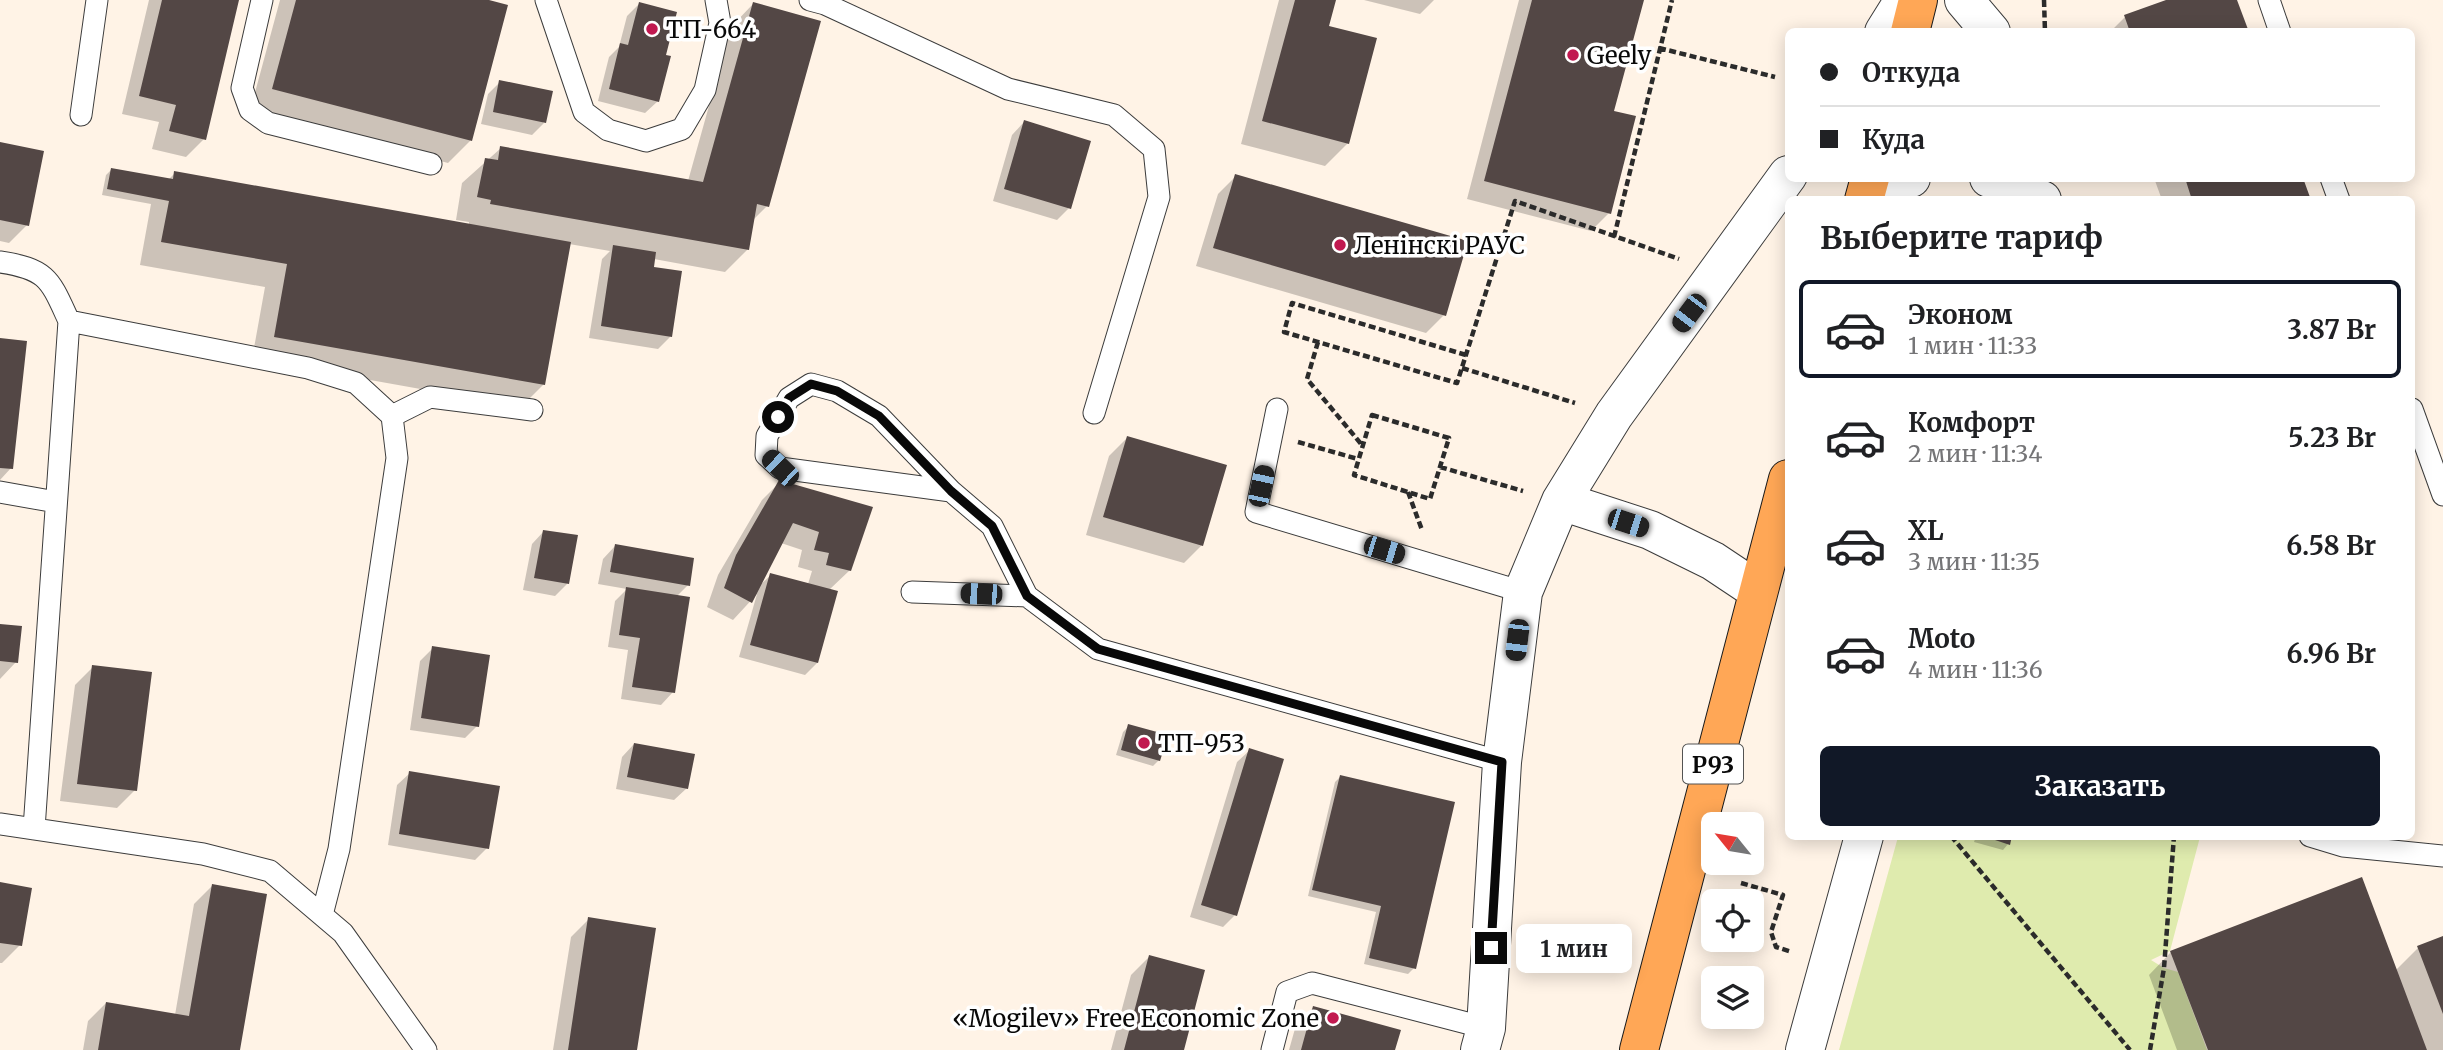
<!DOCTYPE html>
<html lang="ru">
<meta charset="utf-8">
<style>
:root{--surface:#fff;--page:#f2f2f2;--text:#202124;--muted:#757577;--line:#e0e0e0;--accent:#111827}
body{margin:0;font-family:Merriweather,serif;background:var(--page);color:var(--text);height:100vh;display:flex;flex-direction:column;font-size:26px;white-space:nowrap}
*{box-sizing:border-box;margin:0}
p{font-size:23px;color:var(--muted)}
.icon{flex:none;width:38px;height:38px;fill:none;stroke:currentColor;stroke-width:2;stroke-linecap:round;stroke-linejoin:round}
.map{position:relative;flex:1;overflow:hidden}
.panel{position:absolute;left:1785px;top:196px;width:630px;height:644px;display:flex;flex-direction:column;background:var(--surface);border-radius:10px;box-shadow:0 4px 18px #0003}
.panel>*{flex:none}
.hud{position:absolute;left:1785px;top:28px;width:630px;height:154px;border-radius:10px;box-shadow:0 4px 18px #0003;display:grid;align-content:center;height:154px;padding:0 35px;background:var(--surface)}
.needle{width:46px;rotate:300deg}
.fabs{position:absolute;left:1701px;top:812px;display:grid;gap:14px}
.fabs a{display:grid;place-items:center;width:63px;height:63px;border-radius:10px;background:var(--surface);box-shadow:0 4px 18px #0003;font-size:35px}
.end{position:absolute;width:32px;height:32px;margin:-16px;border:9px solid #090909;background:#fff;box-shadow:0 0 0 4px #fff}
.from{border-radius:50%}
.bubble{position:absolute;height:49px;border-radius:10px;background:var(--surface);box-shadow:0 4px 18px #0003;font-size:23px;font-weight:700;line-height:49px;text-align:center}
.car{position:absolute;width:21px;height:42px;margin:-21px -10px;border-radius:9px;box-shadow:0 0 5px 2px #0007;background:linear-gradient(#222 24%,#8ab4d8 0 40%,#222 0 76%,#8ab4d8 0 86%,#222 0)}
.hud b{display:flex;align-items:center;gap:24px;height:66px;font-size:26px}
.hud b+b{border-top:2px solid var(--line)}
.hud i{width:18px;height:18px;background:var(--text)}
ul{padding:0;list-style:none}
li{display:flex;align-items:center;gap:21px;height:98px;margin:0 14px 10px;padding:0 21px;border:4px solid transparent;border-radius:10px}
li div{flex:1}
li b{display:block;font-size:26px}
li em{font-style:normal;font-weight:700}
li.current{border-color:var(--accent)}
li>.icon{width:63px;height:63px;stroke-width:1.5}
h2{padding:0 35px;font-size:32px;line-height:84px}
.cta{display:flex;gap:14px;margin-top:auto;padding:14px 35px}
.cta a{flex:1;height:80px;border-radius:10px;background:var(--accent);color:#fff;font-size:28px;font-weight:700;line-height:80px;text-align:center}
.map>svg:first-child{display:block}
.green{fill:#dfebae}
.shadow{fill:#0003;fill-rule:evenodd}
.building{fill:#534745}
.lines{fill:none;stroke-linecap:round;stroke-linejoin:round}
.lane-casing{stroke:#3c3c3c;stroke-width:23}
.street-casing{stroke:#3c3c3c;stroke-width:40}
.primary-casing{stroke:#1a1a1a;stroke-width:40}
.path{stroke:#2b2b2b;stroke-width:4.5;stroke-dasharray:7 3.5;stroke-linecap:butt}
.lane{stroke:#fff;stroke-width:21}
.street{stroke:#fff;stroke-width:38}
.primary{stroke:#ffa756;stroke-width:38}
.route{stroke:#090909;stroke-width:9}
.poi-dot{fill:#c11950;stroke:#fff;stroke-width:2.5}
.labels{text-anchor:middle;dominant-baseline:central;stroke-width:7;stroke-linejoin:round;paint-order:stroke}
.shield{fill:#fff;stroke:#535353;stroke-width:2}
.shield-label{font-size:23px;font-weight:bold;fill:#090909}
.poi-label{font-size:24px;fill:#090909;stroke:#fff;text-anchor:start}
</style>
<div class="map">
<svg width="2443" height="1050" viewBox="0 0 2443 1050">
<rect width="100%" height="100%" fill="#fff3e6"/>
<path class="green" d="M1898,837h302l-30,114 -19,9 13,8 14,4 29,78h-368z"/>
<path class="shadow" d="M149,0h88l-33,139 -18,18 -34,-8 7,-27 -37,-8z
M280,0h203l23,6 -36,135 -22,22 -198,-52z
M1279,0h55l-7,27 21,116 -23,23 -84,-22z
M1364,0h70l-14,14z
M1519,0h123l-30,112 -3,101 -18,18 -124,-32z
M2171,0h64l12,32h-137l15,-15z
M639,4l24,52 -5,45 -13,12 -47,-12 11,-44 10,-10 8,-31z
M753,4l14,202 -15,15 -4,28 -23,23 -71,-13 -2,9 18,69 -12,12 -69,-11 13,-79 8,-8 -41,-7 -25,140 -23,23 -269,-48 13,-72 -125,-22 11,-61 -49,-9 4,-20 6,-6 56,11 7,-7 294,53v-4l-13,-2 6,-37 39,-35 187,33 43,-154z
M500,82l44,41 -12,12 -51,-11 7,-30z
M1024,122l45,86 -12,12 -64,-19 19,-66z
M0,143l27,82 -18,18 -9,-2z
M1236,176l208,139 -18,18 -230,-67 22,-72z
M2154,178h147l8,22h-147z
M0,340l11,128 -11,12z
M1127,438l75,107 -18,18 -98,-28 23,-79z
M780,482l70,88 -21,20 -12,73 -12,12 -66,-18 18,-63 -24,26 -26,-13 11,-32 44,-75zM781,543l21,7 -4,17 14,4 -4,13 -37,-9 -11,10z
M544,531l23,53 -12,12 -32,-6 9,-46z
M615,546l73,39 -11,11 -4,96 -12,13 -40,-6 7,-49 -20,-3 7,-46 12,-12 -29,-5 5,-25z
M0,626l16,36 -16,17z
M433,648l44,78 -12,12 -55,-8 10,-69z
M93,667l42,123 -18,18 -57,-7 15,-116z
M1129,726l30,34 -6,6 -37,-11 7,-23z
M634,744l53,44 -13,12 -58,-11 6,-32z
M1250,750l-15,165 -12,12 -33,-10 47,-155z
M410,773l77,75 -12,12 -87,-15 9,-60z
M1340,777l74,191 -6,6 -44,-10 12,-52 -68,-16 27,-114z
M1976,836h35l-3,8 -5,6 -29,-8z
M0,884l20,61 -18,18h-2z
M212,886l26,164h-155l5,-29 18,-18 69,12 19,-111z
M589,919l46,131h-82l18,-113z
M2443,938v112h-266l-28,-75 22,-23 224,19 23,-23z
M1149,957l33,93h-71l20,-75z
M1314,1007l79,43h-104l7,-25z"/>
<path class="building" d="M162,0h77l-33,140 -37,-9 7,-26 -37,-9z
M296,0h193l19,5 -36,136 -200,-52z
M1295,0h41l-7,26 48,12 -28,106 -87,-23z
M1532,0h112l-30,111 22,5 -25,98 -127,-33z
M2166,0h71l12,32h-119l-6,-17z
M639,2l38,10 -11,43 5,1 -12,46 -50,-13 11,-46 8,2z
M753,2l68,19 -52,186 -12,-3 -8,46 -259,-46 1,-4 -14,-3 8,-39 13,2 2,-14 203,36z
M499,80l54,11 -7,32 -53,-11z
M1024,120l67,21 -20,68 -67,-20z
M0,142l44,9 -15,75 -29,-6z
M111,168l62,11 1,-8 397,71 -26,143 -271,-48 13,-73 -126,-22 8,-41 -62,-12z
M1235,174l233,67 -22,75 -233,-68z
M2185,178h118l8,22h-119z
M613,245l43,7 -2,15 28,4 -10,66 -71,-11z
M0,338l27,3 -14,128 -13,-1z
M1127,436l100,29 -24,81 -100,-29z
M779,480l94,27 -22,64 -25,-6 3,-12 -15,-3 5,-18 -26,-9 -41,80 -28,-15 12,-33z
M543,530l35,5 -9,49 -35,-6z
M615,544l79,14 -4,28 -80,-14z
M770,573l68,18 -20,72 -68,-18z
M626,587l64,10 -15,96 -43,-6 8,-49 -21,-3z
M0,624l22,2 -4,37 -18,-2z
M432,646l58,9 -11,72 -58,-9z
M92,665l60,7 -15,119 -60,-7z
M1128,724l40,11 -8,26 -39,-11z
M634,743l61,11 -7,35 -61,-12z
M1249,748l35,11 -47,157 -36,-11z
M409,771l91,15 -11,63 -90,-15z
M1340,775l115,27 -39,167 -47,-11 12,-52 -69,-16z
M1983,836h29l-2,9z
M2362,877l65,173h-219l-38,-99z
M0,882l32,6 -10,58 -22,-3z
M212,884l55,10 -27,156h-142l8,-48 83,14z
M588,917l68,11 -19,122h-69z
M2443,936v78l-26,-68z
M1149,955l56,15 -21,80h-60z
M1313,1006l88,24 -6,20h-94z"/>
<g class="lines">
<defs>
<path id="lane" d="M262,0l-20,88 8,22 18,13 163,41
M546,0l38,112 24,18 38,11 36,-12 23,-39 15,-67 -4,-23
M810,0l15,4 183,85 106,26 40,34 5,48 -65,216
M2269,0l11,32
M81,115l16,-115
M2331,178l8,22
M0,262c48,7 50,18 69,59l-35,508
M69,321l239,47 48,15 36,33 5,42 -58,391 -17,66
M1277,409l-21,103 267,80
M2412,409l31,86
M392,416l38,-19 102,13
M951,491l-72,-75 -42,-25 -26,-7 -22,14 -22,38 -1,19 14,13 171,23 41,35 35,70 71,53 404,113
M0,492l56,10
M912,592l115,4
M0,824l203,30 67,17 73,62 83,117
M2310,836l33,10 100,10
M1272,1050l15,-58 25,-9 174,45"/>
<path id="street" d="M1964,0l27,32
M1884,32l20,-32
M1989,178l53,22
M1873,200l28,-19 10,-3
M1561,501l89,29 63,31 45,30
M1480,1050l6,-22 16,-266 21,-170 38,-91 53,-86 174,-240
M1805,1050l59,-214"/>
<path id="primary" d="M1910,32l8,-32
M1864,200l6,-22
M1639,1050l149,-571"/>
</defs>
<use href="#lane" class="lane-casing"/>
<use href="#street" class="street-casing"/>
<use href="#primary" class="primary-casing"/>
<path class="path" d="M2044,0l1,32
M1659,48l116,29
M1614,237l58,-237
M1318,342l-11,37 55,66
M1466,355l-174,-52 -8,29 173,51 58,-182 164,58
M1462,368l113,35
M1372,415l77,23 -19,61 -76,-24z
M1298,442l60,17
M1440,467l83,24
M1408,492l14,38
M1951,836l179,214
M1741,883l42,12 -12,37 5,15 16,5
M2150,1050l14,-82 10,-132"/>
<use href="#lane" class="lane"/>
<use href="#street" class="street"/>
<use href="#primary" class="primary"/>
</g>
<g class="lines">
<path class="route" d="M778,417l11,-19 22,-14 26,7 42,25 72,75 41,35 35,70 71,53 404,113 -11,186"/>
</g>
<g class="poi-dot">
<circle cx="652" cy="29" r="7"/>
<circle cx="1573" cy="55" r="7"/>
<circle cx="1340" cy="245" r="7"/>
<circle cx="1144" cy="743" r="7"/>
<circle cx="1333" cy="1018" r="7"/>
</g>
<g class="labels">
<rect class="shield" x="1683" y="744.5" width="60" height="39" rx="5"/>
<g class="shield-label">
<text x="1713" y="764">Р93</text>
</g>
<g class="poi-label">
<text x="666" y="29">ТП-664</text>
<text x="1587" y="55">Geely</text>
<text x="1354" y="245">Ленінскі РАУС</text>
<text x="1158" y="743">ТП-953</text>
<text x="1319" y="1018" text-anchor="end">«Mogilev» Free Economic Zone</text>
</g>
</g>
</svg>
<div class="fabs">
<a><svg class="needle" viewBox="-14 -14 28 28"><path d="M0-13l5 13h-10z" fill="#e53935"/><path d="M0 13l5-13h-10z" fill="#757577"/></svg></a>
<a><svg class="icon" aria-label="locate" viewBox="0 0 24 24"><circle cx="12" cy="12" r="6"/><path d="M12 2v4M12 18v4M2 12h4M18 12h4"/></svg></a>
<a><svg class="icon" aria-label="layers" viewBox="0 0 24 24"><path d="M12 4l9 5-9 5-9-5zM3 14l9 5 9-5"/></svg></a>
</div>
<i class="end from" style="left:778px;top:417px"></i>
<i class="end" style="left:1491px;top:948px"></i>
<div class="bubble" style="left:1516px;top:924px;width:116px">1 мин</div>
<i class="car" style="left:1689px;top:313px;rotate:217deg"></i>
<i class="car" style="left:780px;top:468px;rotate:314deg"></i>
<i class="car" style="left:1261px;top:486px;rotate:12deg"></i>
<i class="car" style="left:1628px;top:523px;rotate:108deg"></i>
<i class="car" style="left:1384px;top:550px;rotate:107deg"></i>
<i class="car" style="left:981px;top:594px;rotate:272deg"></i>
<i class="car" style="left:1517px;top:640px;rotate:187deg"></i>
<div class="hud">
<b><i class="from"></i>Откуда</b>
<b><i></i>Куда</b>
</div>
<section class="panel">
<h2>Выберите тариф</h2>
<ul>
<li class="current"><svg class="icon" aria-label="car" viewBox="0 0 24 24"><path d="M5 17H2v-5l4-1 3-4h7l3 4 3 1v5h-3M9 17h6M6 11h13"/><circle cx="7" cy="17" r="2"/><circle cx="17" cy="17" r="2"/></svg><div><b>Эконом</b><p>1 мин · 11:33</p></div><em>3.87 Br</em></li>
<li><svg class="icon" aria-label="car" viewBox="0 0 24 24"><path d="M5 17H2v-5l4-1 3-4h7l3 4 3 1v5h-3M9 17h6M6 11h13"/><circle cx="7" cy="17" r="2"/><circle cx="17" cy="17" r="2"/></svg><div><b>Комфорт</b><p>2 мин · 11:34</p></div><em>5.23 Br</em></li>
<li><svg class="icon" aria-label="car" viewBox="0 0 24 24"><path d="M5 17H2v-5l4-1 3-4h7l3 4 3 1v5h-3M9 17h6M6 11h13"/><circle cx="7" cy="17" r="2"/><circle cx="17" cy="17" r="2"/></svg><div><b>XL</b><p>3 мин · 11:35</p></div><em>6.58 Br</em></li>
<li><svg class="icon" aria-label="car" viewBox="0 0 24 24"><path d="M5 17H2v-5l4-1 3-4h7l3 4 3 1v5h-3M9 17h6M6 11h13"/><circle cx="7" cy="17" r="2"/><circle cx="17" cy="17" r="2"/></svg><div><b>Moto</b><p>4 мин · 11:36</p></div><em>6.96 Br</em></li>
</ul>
<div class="cta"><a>Заказать</a></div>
</section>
</div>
